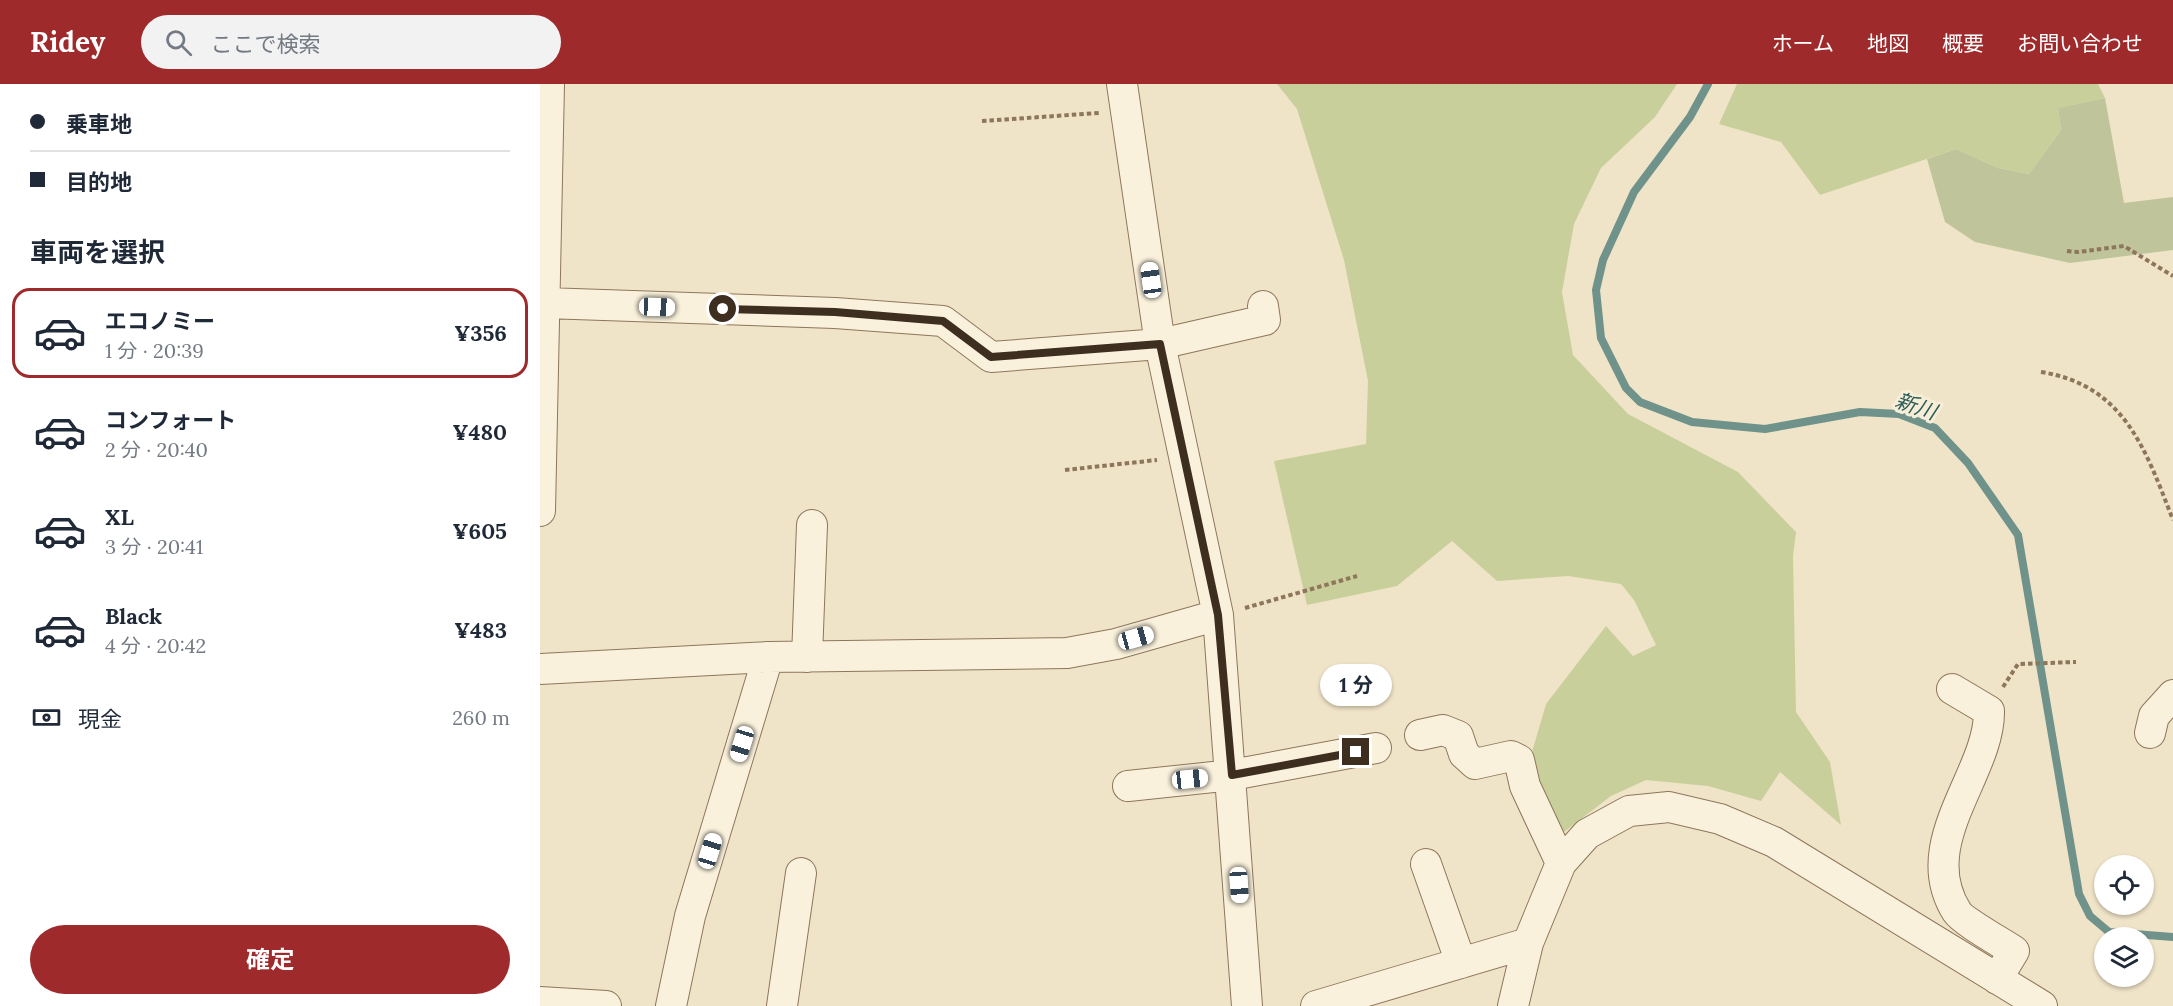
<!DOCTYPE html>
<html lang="ja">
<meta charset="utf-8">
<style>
:root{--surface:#fff;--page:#f2f2f3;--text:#1f2937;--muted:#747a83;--line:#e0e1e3;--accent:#9e2a2b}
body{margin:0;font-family:Lora,"Noto Sans JP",serif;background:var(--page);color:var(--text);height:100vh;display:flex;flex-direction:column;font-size:22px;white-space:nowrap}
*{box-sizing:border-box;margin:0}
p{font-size:20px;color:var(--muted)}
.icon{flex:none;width:33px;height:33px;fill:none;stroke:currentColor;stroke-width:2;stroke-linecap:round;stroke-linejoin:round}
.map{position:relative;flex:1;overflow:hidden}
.side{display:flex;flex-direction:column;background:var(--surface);width:540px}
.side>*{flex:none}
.hud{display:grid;align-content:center;height:132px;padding:0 30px;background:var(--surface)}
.controls{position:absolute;left:1554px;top:771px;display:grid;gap:12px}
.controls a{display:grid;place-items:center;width:60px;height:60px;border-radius:50%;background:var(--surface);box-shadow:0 2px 4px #0004;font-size:30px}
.end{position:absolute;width:27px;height:27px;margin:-14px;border:8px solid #3d2e20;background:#fff;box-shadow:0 0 0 3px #fff}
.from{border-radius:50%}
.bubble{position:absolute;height:42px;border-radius:21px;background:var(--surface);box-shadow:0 2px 4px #0004;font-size:20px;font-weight:700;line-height:42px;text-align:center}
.car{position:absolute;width:18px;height:36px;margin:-18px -9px;border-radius:8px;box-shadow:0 0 4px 2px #0007;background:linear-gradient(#fff 24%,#345 0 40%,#fff 0 76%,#345 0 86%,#fff 0)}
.hud b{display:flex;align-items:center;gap:21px;height:57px;font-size:22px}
.hud b+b{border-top:2px solid var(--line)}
.hud i{width:15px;height:15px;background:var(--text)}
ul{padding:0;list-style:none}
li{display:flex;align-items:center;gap:18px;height:90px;margin:0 12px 9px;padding:0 18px;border:3px solid transparent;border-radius:18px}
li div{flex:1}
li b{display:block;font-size:22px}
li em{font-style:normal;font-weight:700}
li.selected{border-color:var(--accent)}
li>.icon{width:54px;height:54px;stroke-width:1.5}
h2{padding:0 30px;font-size:27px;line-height:72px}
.pay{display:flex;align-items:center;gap:15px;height:66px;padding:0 30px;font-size:22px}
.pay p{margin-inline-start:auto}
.primary-button{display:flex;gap:12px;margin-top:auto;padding:12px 30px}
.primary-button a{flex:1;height:69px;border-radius:36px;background:var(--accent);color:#fff;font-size:24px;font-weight:700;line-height:69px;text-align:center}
header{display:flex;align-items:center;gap:36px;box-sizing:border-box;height:84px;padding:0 30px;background:var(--accent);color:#fff}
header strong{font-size:28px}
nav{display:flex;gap:33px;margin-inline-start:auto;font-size:21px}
.search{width:420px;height:54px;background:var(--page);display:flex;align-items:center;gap:15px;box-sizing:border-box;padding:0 21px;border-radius:33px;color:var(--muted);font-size:22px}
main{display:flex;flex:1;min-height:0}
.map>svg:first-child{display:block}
.green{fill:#c9cf9b}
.cemetery{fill:#bfc49a}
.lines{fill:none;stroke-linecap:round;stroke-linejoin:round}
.stream{stroke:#6f938a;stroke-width:8}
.minor-casing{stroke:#8d765c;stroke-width:32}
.path{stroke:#8d765c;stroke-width:4;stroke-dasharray:4.5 3;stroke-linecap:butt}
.minor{stroke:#faf1dc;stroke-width:30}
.route{stroke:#3d2e20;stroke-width:8}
.labels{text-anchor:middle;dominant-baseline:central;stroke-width:6;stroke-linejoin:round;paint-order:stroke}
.water-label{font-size:21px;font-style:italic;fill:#2f5d5a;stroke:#f7eed8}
</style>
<header>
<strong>Ridey</strong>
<div class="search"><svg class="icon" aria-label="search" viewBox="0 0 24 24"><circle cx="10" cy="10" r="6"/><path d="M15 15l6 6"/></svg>ここで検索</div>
<nav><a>ホーム</a><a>地図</a><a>概要</a><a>お問い合わせ</a></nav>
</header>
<main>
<section class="side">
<div class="hud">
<b><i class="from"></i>乗車地</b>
<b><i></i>目的地</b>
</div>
<h2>車両を選択</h2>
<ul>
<li class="selected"><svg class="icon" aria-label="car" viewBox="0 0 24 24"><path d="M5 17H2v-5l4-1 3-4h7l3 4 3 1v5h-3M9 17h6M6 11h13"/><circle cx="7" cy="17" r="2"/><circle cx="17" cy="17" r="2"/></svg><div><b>エコノミー</b><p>1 分 · 20:39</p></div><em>¥356</em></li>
<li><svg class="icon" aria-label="car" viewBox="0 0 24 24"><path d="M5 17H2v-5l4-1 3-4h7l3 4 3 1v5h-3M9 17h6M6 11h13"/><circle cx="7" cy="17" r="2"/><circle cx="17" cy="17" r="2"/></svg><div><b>コンフォート</b><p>2 分 · 20:40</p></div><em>¥480</em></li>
<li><svg class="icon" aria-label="car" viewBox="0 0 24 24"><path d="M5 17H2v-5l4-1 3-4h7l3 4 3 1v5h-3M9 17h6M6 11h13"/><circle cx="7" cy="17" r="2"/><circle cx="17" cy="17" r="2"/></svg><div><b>XL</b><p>3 分 · 20:41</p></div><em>¥605</em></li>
<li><svg class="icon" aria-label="car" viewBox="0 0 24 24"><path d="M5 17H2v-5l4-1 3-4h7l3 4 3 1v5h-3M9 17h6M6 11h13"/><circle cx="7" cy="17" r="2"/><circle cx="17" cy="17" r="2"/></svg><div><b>Black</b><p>4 分 · 20:42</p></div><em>¥483</em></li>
</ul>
<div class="pay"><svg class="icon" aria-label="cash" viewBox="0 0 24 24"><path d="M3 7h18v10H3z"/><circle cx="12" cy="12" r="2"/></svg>現金<p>260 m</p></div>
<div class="primary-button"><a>確定</a></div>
</section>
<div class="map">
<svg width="1633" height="922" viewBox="0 0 1633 922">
<rect width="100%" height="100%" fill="#f0e4c8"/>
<path class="green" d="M737,0h400l-22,33 -54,51 -27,56 -12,68 11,63 55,59 110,58 58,60 -3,24 3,156 34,50 11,63 -61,-53 -19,29 -53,-15 -62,-6 -35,16 -51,39 -23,-51 -5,-32 14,-48 60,-78 27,30 23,-11 -22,-45 -13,-16 -53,-8 -71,5 -45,-40 -55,45 -90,19 -33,-144 92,-17 2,-63 -24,-121 -47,-151z
M1197,0h361l7,14 -47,10 3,22 -32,44 -31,-6 -42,-19 -136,46 -39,-53 -62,-18z"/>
<path class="cemetery" d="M1565,14l19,105 49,-6v53l-103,13 -95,-21 -30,-20 -18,-63 29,-10 42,19 31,6 32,-44 -3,-22z"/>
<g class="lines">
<path class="stream" d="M1168,0l-18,33 -56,75 -31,68 -7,30 5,48 25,50 14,14 52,20 73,7 95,-17 39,2 36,14 33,35 50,72 61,359 11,22 19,16 64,5"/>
<defs>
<path id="minor" d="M582,0l38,260 58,271 29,391
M5,219l290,10 108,8 48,36 169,-13 105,-24 -2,-14
M0,427l9,-427
M267,573l5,-132
M0,585l228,-12 299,-4 49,-9 102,-29
M1412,605l37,22c1,63 -76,132 -32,201 6,9 45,31 57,39l-17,28
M1610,649l4,-17 19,-21
M880,651l23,-5 15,6 6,18 11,10 36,-8 8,4 6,26 36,77
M588,702l104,-11 144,-27
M886,780l35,99
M0,918l66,4
M131,922l19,-90 78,-259
M242,922l19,-133
M776,922l212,-63
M973,922l15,-63 33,-80 26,-29 42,-23 40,-4 51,12 54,23 268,164"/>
</defs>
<use href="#minor" class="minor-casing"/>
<path class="path" d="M442,37l117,-8
M1527,167l11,1 46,-6 49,30
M1501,288c84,13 105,79 132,148
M525,386l92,-10
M705,524l112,-32
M1463,603l15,-23 58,-2"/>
<use href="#minor" class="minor"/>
</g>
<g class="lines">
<path class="route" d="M183,225l112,3 108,9 48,36 169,-13 58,271 14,160 124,-23"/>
</g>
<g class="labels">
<g class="water-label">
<text transform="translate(1376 322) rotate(19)">新川</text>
</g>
</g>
</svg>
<div class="controls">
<a><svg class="icon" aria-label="locate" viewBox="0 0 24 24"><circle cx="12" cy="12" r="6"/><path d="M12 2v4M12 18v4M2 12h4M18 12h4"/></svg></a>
<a><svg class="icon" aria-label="layers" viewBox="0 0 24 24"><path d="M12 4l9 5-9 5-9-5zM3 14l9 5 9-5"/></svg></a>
</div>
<i class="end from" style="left:183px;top:225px"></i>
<i class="end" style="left:816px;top:668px"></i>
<div class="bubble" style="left:780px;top:580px;width:72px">1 分</div>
<i class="car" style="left:611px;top:196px;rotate:352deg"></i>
<i class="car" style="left:117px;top:223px;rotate:92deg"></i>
<i class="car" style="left:596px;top:554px;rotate:74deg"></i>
<i class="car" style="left:202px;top:660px;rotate:197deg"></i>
<i class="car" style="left:650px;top:695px;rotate:84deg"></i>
<i class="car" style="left:170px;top:767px;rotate:17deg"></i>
<i class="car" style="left:699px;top:801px;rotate:176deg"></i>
</div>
</main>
